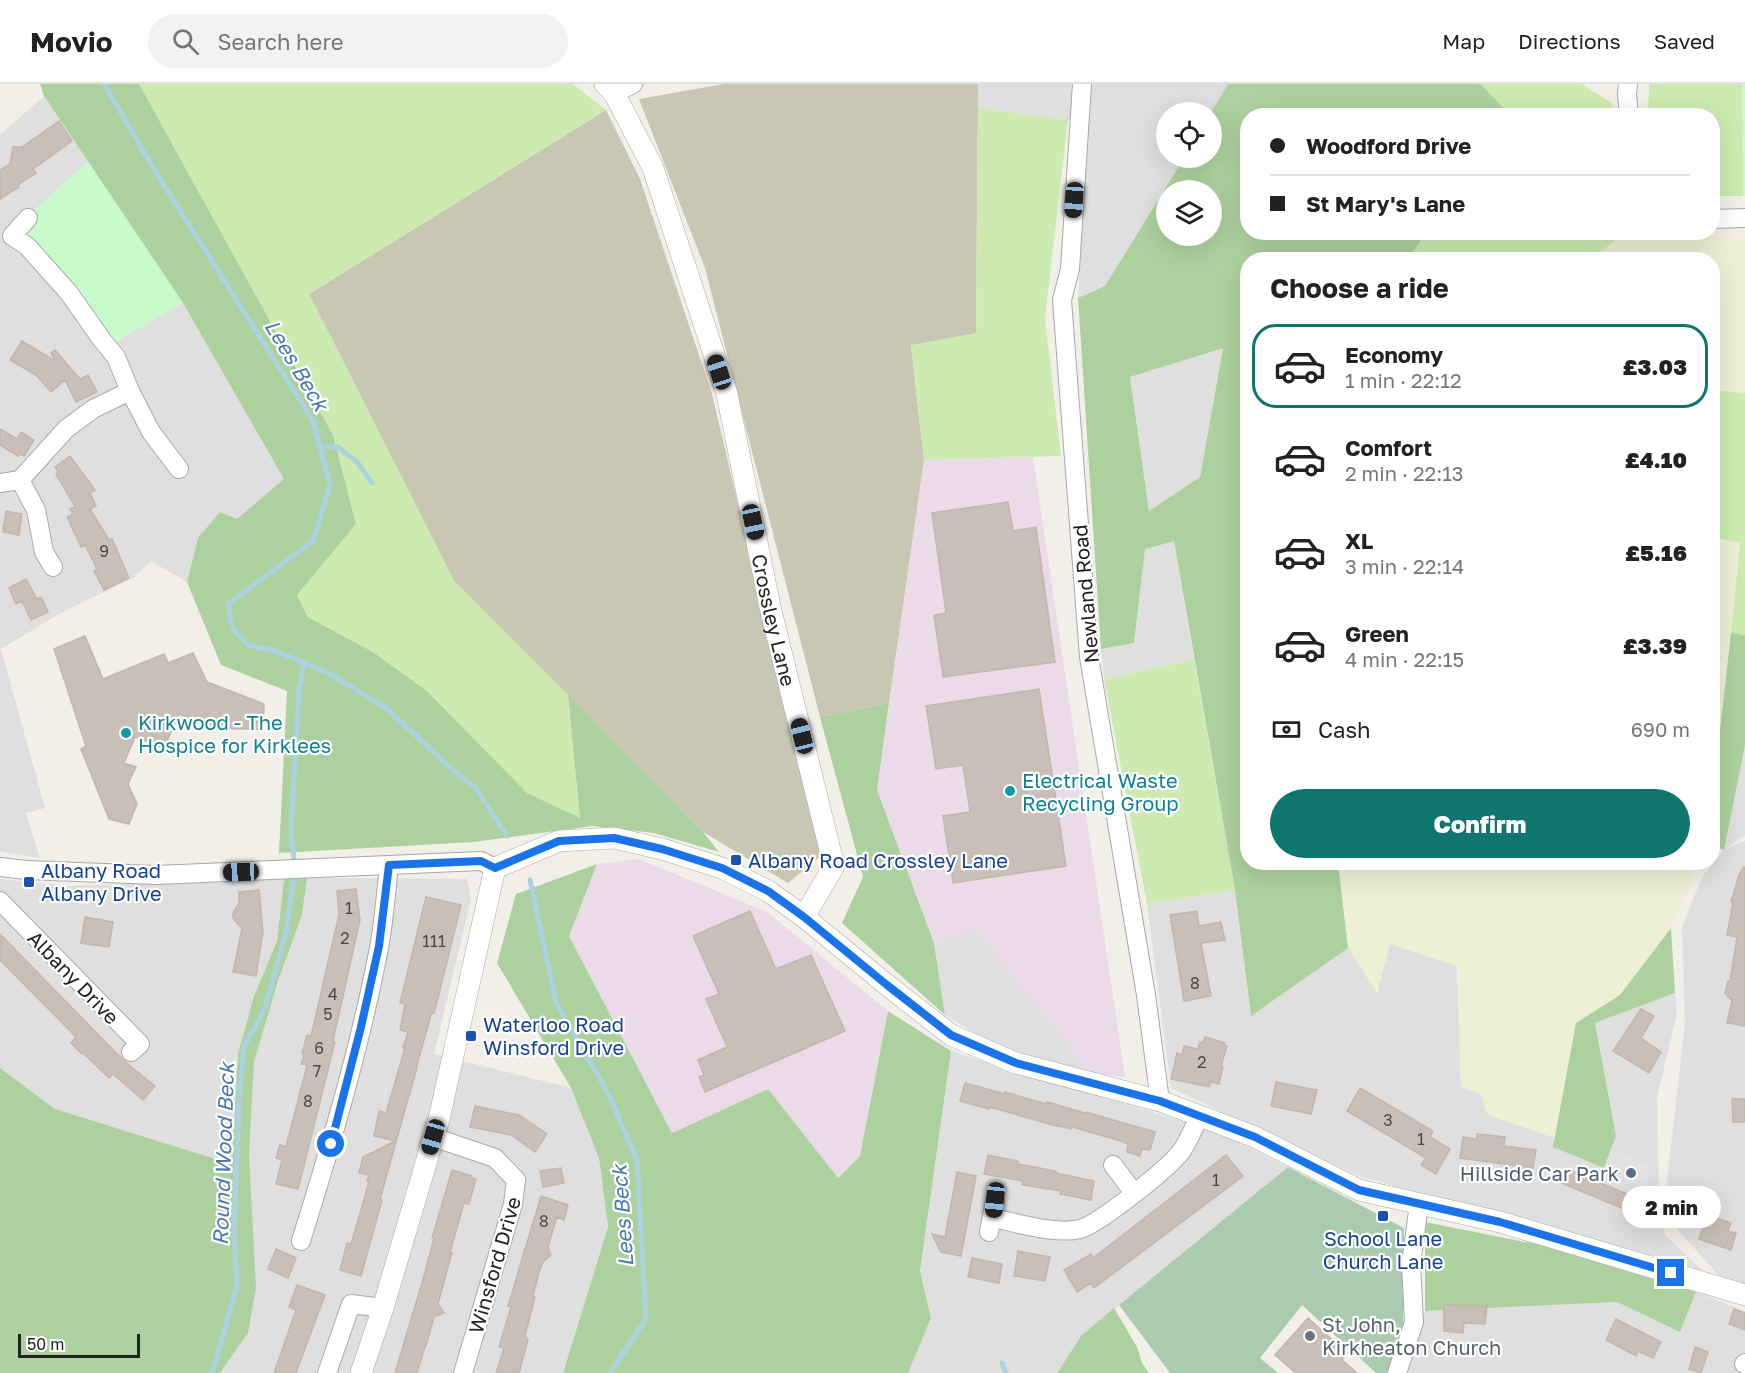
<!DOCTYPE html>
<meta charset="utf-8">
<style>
:root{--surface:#fff;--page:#f2f2f2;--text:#222;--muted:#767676;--line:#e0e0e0;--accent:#0f766e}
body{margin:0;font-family:"Golos Text",sans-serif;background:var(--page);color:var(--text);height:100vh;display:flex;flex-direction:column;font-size:22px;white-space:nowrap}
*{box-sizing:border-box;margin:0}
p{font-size:20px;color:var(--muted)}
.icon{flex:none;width:33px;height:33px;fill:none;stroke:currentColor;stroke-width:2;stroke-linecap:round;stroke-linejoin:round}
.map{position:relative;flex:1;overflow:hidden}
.side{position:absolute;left:1240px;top:168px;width:480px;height:618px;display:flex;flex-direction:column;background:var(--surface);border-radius:24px;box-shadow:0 6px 24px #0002}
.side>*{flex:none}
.hud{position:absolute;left:1240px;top:24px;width:480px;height:132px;border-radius:24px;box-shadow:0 6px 24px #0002;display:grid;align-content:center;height:132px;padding:0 30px;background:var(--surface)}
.tools{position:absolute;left:1156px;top:18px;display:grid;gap:12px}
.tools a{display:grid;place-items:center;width:66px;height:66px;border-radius:50%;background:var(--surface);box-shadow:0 6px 24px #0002;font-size:30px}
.scale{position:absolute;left:18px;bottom:15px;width:122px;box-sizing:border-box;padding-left:6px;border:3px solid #222;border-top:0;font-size:16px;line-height:21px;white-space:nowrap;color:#222;-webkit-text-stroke:4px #fff;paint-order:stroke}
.end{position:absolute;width:27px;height:27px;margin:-14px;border:8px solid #1a73e8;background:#fff;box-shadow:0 0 0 3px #fff}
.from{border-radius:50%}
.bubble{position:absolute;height:42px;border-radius:21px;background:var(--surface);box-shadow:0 6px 24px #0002;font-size:20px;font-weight:800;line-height:42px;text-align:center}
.car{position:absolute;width:18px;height:36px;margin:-18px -9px;border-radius:8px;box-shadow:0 0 4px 2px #0007;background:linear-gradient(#222 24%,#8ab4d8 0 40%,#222 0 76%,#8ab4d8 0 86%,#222 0)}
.hud b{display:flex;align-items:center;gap:21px;height:57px;font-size:22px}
.hud b+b{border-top:2px solid var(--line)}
.hud i{width:15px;height:15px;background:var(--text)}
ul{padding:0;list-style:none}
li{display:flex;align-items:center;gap:18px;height:84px;margin:0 12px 9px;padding:0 18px;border:3px solid transparent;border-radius:24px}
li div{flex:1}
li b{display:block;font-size:22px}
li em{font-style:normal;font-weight:800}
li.selected{border-color:var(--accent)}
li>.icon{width:54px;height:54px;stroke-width:1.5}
h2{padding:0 30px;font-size:27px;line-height:72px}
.pay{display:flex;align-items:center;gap:15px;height:66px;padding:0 30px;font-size:22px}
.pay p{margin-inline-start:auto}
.action{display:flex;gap:12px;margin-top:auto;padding:12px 30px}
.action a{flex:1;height:69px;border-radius:36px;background:var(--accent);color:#fff;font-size:24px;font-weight:800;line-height:69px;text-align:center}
header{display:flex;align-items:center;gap:36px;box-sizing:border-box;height:84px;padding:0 30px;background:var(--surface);border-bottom:2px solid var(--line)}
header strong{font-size:28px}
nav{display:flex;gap:33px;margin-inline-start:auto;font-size:21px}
.search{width:420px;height:54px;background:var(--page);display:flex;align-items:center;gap:15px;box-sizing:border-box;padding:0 21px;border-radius:33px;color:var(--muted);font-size:22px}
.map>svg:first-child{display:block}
.residential{fill:#e0dfdf}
.industrial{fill:#ebdbe8}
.construction{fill:#c7c7b4}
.farmland{fill:#eef0d5}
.grass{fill:#cdebb0}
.forest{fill:#add19e;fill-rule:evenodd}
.cemetery{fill:#aacbaf}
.park{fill:#c8facc}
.parking{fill:#e2e2e2}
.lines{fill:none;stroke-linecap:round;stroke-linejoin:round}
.stream{stroke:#aad3df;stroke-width:5}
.building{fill:#c7bfb8;stroke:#c4b6ab;stroke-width:1.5}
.minor-casing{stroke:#a9a9a9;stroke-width:20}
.tertiary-casing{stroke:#a9a9a9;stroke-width:22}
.minor{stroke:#fff;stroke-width:18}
.tertiary{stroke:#fff;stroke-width:21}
.route{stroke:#1a73e8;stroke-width:8}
.culture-dot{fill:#0f9aa8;stroke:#fff;stroke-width:2}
.transit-dot{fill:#1a4fb4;stroke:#fff;stroke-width:2}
.service-dot{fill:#5c6f8a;stroke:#fff;stroke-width:2}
.worship-dot{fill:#6b7280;stroke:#fff;stroke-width:2}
.labels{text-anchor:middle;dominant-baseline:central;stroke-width:4.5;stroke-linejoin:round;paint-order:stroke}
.number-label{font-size:16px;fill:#4b4948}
.street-label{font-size:20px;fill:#222;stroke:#fff}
.culture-label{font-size:20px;fill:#0d838f;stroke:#fff;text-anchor:start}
.transit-label{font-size:20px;fill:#164399;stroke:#fff;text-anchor:start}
.service-label{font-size:20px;fill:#4e5e75;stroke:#fff;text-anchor:end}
.worship-label{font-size:20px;fill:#5b616d;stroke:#fff;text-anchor:start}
.water-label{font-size:21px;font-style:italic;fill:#4a7aab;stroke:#fff}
</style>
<header>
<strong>Movio</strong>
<div class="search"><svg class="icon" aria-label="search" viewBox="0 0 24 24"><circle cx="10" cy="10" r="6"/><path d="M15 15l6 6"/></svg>Search here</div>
<nav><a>Map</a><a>Directions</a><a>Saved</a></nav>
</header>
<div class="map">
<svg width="1745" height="1289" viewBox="0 0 1745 1289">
<rect width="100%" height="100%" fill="#f2efe9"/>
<path class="residential" d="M978,0h250l-17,28h-44v46h17l-79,128 -27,12 11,-175 -111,-15z
M44,12l44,66 -58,52 81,130 72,-41 102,176 -48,40 -39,19 -11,44 -36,-21 -18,17 -74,36 -58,35 44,159 -19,5 14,45 -40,-7v-716z
M1223,263l-23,130 -51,35 -19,-135z
M1174,456l20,119 -90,20 -3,-30 33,-6 11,-95z
M1745,661v90l-18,13 18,-7v454l-23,-16 -56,-62v-28l19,-166 -3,-96 20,-50 22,-27z
M307,794l160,1 4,20 -37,155 137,34 28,70 9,69 -45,146h-343l28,-40 1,-179 5,-92 24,-81 24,-66z
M0,795l67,7 217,-7 -7,62 -24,58 -15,55 -5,110 -178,-55 -55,-41z
M1235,806l16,126 97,-68 29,44 13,-48 67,22 4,121 20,7 7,21 67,23 -1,9 62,-11 -21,-113 80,-30 2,20 -20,85 2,106 6,31 39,37 -345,-96 -188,-88 -24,-184z
M975,843l118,147 -89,-23 -59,-36 -11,-72z
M951,967l267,81 70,35 -207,169 -24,37h-149l23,-55 -11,-47z
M1696,1208l49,19v62h-338l18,-62 192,-9 63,30z"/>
<path class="industrial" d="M1033,373l92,620 -32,-3 -118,-146 -41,15 -57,-153 47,-330z
M639,775l128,53 121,99 -28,145 -23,22 -70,-89 -95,44 -103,-197 28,-72z"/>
<path class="construction" d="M724,0h254l-2,250 -65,12 13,114 -35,243 -69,14 -115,-449 -66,-169z
M606,26l34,69 72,215 109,462 -33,27 -85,-51 -249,-251 -145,-287z"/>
<path class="farmland" d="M1624,150l121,4v155l-32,-3v-130h-122z
M1713,453l27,5 -27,250z
M1338,779h361l-28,65 -51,67 -44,28 -21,115 -67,-23 -7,-21 -20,-7 -4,-121 -67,-22 -13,49 -29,-45z"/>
<path class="grass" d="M139,0h434l33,26 -297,184 145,287 114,114 12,124 -53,-26 -100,-102 -54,-39 -64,-35 -12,-22 59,-71 -23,-89z
M1481,0h101l30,19 2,12h-111l2,-4z
M1649,0h93l1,112h-30v-80h-65z
M978,24l90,12 -23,198 16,138 -137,4 -13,-115 65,-12z
M1426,149l267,-1v6l-69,-4 -33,25h-183z
M1713,306l32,3v242l-14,-2 9,-90 -27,-6z
M1194,575l41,231 -88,14 -43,-225z"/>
<path class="forest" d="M40,0h99l194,351 23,89 -59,71 11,22 65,35 54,39 100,102 53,25 -12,-123 135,137 16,20 -65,-19 -62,-7 -118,16 -195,11 8,-162 -66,-26 -34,-83 11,-44 22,-26 17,7 47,-40 -101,-176 -139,-207z
M1228,0h253l25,27 -3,5h-255v116l178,1 -18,26 -160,1v602l90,1 10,85 -97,68 -16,-126 -61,-349 -29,8 -11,94 -33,6 -23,-351 27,-12 79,-128h28l-1,-46zM1212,106v46h-45v-46zM1223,264l-23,129 -51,34 -19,-134z
M1731,549l14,2v110l-21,105 -11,-4v-54z
M889,619l-12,87 57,153 11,72 -103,-92 21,-46 -43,-160z
M597,780l-28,72 103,197 96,-44 70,89 22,-22 28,-145 63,40 -31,220 11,47 -23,55h-345l45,-146 -9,-69 -28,-70 -74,-125 19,-69z
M307,794l-5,37 -24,66 -24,81 -5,92 7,134 -8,45 -28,40h-220v-305l55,41 177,55 6,-110 15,-55 24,-58 7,-62z
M1671,844l4,65 -80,30 21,113 -12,32 -51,-21 23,-124 44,-28z
M1425,1138l115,23 156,47 -16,40 -63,-30 -192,9z
M1114,1224l23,39 5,16 7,10h-92l24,-37z"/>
<path class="cemetery" d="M1288,1083l116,61 -1,96 -15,49h-12l-74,-68 -42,53 18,15h-108l-51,-68z"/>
<path class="park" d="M1742,0h3v112h-2z
M88,78l95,141 -72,41 -93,-109 12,-21z"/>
<path class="parking" d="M1611,1065l38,17 -2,25 -43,-23z"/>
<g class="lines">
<path class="stream" d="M104,0l51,87 158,250 17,64 -17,56 -85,63 4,24 16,17 30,7 52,22 56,34 69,64 20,15 32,49
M320,363h18l20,16 14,20
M530,796l26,122 54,95 27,63 9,159 -36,54
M1002,1279l4,10
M211,1289l2,-2 24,-86 -3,-52 5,-131 5,-55 21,-39 21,-76 9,-62 -4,-39 8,-142 5,-27"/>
</g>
<path class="building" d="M59,37l13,20 -39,28 3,4 -18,12 1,2 -19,12v-29l10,-6 3,-17h9z
M22,257l33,20 -4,-8 4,-3 25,29 8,-4 9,17 -21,10 -11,-22 -14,12 -15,-17 -26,-15z
M0,345l17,10 4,-7 13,8 -10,16 -4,-2 -2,2 -18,-11z
M70,372l25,34 -5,3 6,13 -6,3 19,31 3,-1 17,39 -25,12 -10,-19 3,-2 -12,-24 -4,2 -14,-30 6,-3 -3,-5 5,-2 -19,-33 2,-2 -3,-5z
M1008,418l5,29 23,-4 19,135 -112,15 -9,-62 12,-2 -14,-100z
M6,427l16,3 -3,21 -16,-3z
M26,495l11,20 4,-2 7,15 -17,8 -9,-19 -6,3 -7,-16z
M85,552l18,43 61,-25 4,9 25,-10 14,29 57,22 -1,25h-28l-30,-5 -26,-10 -15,34 -29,-11 -11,26 12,4 -8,17 9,20 -8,20 -20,-5 -28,-70 5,-3 -32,-97z
M1039,605l27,177 -113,17 -10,-67 27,-4 -7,-47 -27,4 -10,-63z
M1743,783h2v159l-18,-3 5,-22 -7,-8 3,-12h2l7,-44 -10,-2 6,-32 -2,-1 8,-28h1z
M356,805l4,31 -27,121 2,1 -37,147 -22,-5 6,-24 -6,-2 4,-13 6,2 21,-82 -6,-1 3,-9 -2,-1 5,-19 4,1 28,-121 -2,-24z
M259,806l4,42 -7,44 -23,-4 9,-43 -9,-11v-5l6,-10v-11z
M426,813l35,8 -23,93 -4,15 -2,-1 -16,56h1l-25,88 -12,44h2l-21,76 -21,-6 7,-27 4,1 18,-62 -2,-1 2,-6 -10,-2 4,-16 32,-16 -21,-5 5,-25 7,2 19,-65h-2l5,-16 -8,-2 5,-26 -5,-1z
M750,827l26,58 35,-14 34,76 -140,61 -6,-15 5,-2 -6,-15 29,-13 -21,-48 13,-5 -26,-58z
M1197,827l2,15 22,-4 4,18 -24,3 10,53 -27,5 -14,-86z
M85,833l28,5 -4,25 -28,-4z
M0,850l123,126 32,26 -12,14 -30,-26 -4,4 -27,-26 -1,1 -10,-10 5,-6 -76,-77z
M1641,925l13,7 -13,22 20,14 -12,21 -36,-22z
M1205,953l20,6 -1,2 3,1 -6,20 2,1 -4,17 -8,-2 -2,5 -38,-8 6,-26 5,2 2,-9 14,3 2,-7 3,1z
M1276,998l41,8 -6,24 -40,-8z
M965,999l40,11v-2l41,12 1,-2 38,11 1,-1 69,20 -5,18 -8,-1 -2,7 -13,-4 1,-8 -7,-3 -49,-14 -1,2 -15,-4v1l-66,-19 -1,2 -29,-8z
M1360,1004l73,43 -3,6 20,12 -14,25 -15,-9 5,-7 -79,-47z
M1732,1015h13v23h-12z
M475,1022l44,9 28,19 -12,18 -24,-17 -41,-8z
M1477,1050l28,3 -1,9 32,4 -3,18 -73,-10 3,-21 14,2z
M988,1071l30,6v3l38,7v2l38,8 -3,19 -31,-6 1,-3 -39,-6 1,-4 -39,-7z
M1226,1071l17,21 -149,112 -3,-5 -14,9 -13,-22 27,-16 2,4z
M561,1084l3,15 -21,4 -3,-16z
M1565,1084l64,27 -5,14 -65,-27z
M452,1086l20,6 -1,2 5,1 -7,25 -5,-1 -14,49 2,1 -14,51 6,9 -10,4 -8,29h-1l-8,27h-22l29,-97 10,-38h-2z
M957,1088l19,4 -15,80 -20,-4 -9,-18 13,3z
M541,1112l27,9 -4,15 -7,-3 -9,30 3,8 -8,7 -4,10 -6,24 2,1 -10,39 3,4 -9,33h-23l8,-25 -5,-1 12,-40 -3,-1z
M1713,1133l18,6 -3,8 8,2 -5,17 -32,-11 6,-17 6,2z
M276,1165l20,9 -8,20 -20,-9z
M1018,1167l32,6 -5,24 -31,-5z
M972,1174l30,6 -3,19 -31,-6z
M297,1201l28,10 -29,78h-22l22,-63 -7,-3z
M1444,1221l43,1 -2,18 -21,-1 -1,10 -19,-2z
M1734,1225l11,4v17l-16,-6z
M1308,1234l39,35 -5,7 15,13h-61l-21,-18z
M1616,1235l45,23 -8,16 -15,-7 -2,5 -30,-16z
M1695,1263l13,5 -7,21 -12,-4z"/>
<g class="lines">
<defs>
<path id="minor" d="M1082,0l-12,185 -8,31 27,357 57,338 14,106
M1628,0l-1,10 2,22
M614,9l19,-9
M1713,135l32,-1
M130,307l21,41 28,37
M20,396l16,30 8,42 9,15
M0,399l20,-3 46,-51 27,-20 37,-18 -14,-34 -14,-17 -33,-47 -42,-47 -15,-10 16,-18
M0,783l26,3 130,5 325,-14 14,7
M0,817l140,143 -9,8
M433,1053l62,21 21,22 -3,24 -50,169
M1113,1081l21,28
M993,1134c25,5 63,17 87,11 19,-5 92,-63 103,-80 6,-10 11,-22 17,-33
M989,1148l6,-32
M301,1157c30,-96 59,-194 78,-293 5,-27 7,-55 10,-83
M1744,1280l1,-1
M327,1289l24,-69 32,4
M1397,1289l17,-51 -3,-58 8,-60"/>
<g id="tertiary">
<path id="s1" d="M605,0l9,9 39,75 74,226 43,213 64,259 -30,51"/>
<path d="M361,1289l22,-65 56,-189 56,-251 64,-27 55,-3 48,11 60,19 46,23 36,26 83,68 64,50 65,28 144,38 40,15 55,21 104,53 141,32 245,73"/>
</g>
</defs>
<use href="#minor" class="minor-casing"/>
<use href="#tertiary" class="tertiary-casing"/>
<use href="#minor" class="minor"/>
<use href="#tertiary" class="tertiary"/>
</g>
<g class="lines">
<path class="route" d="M331,1060l30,-117 18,-81 10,-81 92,-4 14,7 64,-27 55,-3 48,11 60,19 46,23 36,26 83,68 64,50 65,28 144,38 58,22 37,14 104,53 141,32 171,51"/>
</g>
<g class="culture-dot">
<circle cx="126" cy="649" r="6"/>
<circle cx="1010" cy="707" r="6"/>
</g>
<g class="transit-dot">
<rect x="730" y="770" width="12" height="12" rx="3"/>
<rect x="23" y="792" width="12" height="12" rx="3"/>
<rect x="465" y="946" width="12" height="12" rx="3"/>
<rect x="1377" y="1126" width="12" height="12" rx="3"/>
</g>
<circle class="service-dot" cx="1631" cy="1089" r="6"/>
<circle class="worship-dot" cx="1310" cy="1252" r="6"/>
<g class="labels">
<g class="number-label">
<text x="104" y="467">9</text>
<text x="349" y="824">1</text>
<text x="345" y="854">2</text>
<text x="434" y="857">111</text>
<text x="1195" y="899">8</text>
<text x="333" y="910">4</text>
<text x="328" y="930">5</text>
<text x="319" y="964">6</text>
<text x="1202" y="978">2</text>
<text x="317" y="987">7</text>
<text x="308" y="1017">8</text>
<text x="1388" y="1036">3</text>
<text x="1421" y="1055">1</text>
<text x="1216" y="1096">1</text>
<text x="544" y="1137">8</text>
</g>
<g class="street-label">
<text transform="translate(1085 510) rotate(-95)">Newland Road</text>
<text stroke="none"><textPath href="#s1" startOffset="566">Crossley Lane</textPath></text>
<text transform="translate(74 893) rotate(46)">Albany Drive</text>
<text transform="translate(494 1181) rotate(-74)">Winsford Drive</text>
</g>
<g class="culture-label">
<text x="138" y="638">Kirkwood - The<tspan x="138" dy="23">Hospice for Kirklees</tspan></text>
<text x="1022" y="696">Electrical Waste<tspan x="1022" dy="23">Recycling Group</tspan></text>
</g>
<g class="transit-label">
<text x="748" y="776">Albany Road Crossley Lane</text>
<text x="41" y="786">Albany Road<tspan x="41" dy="23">Albany Drive</tspan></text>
<text x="483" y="940">Waterloo Road<tspan x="483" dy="23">Winsford Drive</tspan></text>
<text x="1383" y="1154" text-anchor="middle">School Lane<tspan x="1383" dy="23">Church Lane</tspan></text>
</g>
<g class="service-label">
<text x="1619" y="1089">Hillside Car Park</text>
</g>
<g class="worship-label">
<text x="1322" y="1240">St John,<tspan x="1322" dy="23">Kirkheaton Church</tspan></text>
</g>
<g class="water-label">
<text transform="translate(297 281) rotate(59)">Lees Beck</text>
<text transform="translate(223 1070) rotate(-88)">Round Wood Beck</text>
<text transform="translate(622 1132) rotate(-94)">Lees Beck</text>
</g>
</g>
</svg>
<div class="tools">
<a><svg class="icon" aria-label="locate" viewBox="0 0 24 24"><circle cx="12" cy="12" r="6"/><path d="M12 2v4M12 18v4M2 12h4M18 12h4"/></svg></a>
<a><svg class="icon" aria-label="layers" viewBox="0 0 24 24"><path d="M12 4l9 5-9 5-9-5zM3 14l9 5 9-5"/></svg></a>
</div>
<div class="scale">50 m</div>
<i class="end from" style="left:331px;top:1060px"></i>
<i class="end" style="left:1671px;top:1189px"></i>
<div class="bubble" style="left:1622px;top:1102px;width:99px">2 min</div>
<i class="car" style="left:1074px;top:116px;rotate:184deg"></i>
<i class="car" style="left:719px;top:288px;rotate:342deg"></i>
<i class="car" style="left:753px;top:438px;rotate:168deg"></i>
<i class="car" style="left:802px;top:652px;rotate:346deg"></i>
<i class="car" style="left:241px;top:788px;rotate:268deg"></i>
<i class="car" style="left:433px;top:1053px;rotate:196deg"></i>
<i class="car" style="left:995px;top:1116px;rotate:186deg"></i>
<div class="hud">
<b><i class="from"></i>Woodford Drive</b>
<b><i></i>St Mary's Lane</b>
</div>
<section class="side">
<h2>Choose a ride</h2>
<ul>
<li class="selected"><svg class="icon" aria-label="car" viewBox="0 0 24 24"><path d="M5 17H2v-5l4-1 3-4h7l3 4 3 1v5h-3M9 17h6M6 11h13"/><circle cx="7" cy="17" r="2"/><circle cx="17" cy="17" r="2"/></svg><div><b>Economy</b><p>1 min · 22:12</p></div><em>£3.03</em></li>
<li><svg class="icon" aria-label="car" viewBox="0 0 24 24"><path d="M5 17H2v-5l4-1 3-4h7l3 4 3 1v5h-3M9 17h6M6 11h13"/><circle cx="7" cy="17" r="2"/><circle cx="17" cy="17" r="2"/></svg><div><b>Comfort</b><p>2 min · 22:13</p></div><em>£4.10</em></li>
<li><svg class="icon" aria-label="car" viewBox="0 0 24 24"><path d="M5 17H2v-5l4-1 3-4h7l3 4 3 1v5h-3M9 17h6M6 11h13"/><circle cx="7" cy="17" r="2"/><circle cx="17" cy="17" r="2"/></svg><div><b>XL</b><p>3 min · 22:14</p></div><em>£5.16</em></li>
<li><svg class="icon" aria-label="car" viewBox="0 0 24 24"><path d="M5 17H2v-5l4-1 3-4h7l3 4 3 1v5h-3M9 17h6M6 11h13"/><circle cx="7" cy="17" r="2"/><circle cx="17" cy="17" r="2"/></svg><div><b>Green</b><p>4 min · 22:15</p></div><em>£3.39</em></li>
</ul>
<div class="pay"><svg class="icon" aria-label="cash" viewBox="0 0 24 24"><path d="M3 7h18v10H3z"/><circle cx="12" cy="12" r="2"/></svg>Cash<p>690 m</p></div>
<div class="action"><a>Confirm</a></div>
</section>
</div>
